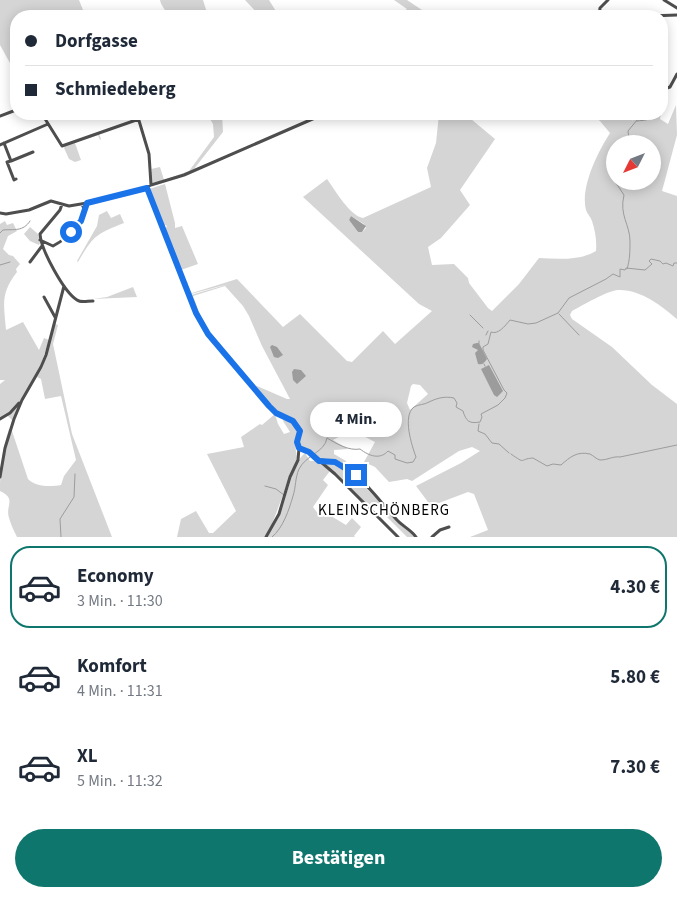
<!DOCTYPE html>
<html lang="de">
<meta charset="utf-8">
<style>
:root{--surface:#fff;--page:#f6f6f7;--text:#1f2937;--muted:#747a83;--line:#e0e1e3;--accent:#0f766e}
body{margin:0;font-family:"Source Sans 3",sans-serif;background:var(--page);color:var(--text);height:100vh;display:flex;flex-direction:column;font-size:19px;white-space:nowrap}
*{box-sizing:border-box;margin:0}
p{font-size:16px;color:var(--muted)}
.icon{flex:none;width:28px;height:28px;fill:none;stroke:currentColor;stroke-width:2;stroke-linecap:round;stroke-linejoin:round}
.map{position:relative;height:537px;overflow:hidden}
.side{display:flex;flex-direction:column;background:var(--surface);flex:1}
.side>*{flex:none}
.hud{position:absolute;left:10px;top:10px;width:658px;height:110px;border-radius:20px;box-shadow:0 2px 12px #0003;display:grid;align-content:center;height:110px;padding:0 15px;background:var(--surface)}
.needle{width:32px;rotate:228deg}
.controls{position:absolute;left:606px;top:135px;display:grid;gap:10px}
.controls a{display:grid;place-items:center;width:55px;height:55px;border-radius:50%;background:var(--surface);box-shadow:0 2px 12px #0003;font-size:25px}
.end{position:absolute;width:22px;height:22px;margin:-11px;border:6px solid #1a73e8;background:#fff;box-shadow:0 0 0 2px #fff}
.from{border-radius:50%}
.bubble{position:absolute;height:35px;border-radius:18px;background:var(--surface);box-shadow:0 2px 12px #0003;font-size:16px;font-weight:700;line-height:35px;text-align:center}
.hud b{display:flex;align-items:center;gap:18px;height:48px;font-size:19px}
.hud b+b{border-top:1px solid var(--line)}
.hud i{width:12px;height:12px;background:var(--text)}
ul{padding:9px 0 0;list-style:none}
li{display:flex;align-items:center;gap:15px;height:82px;margin:0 10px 8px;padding:0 5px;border:2px solid transparent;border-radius:20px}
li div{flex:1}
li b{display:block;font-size:19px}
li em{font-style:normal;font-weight:700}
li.selected{border-color:var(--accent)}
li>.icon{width:45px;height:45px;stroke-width:1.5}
.cta{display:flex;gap:10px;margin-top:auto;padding:10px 15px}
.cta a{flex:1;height:58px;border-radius:30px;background:var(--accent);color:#fff;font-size:20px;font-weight:700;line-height:58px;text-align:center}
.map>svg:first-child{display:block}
.green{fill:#d5d5d5;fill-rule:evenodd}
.water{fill:#9c9c9c}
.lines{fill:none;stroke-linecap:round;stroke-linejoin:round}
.stream{stroke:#9c9c9c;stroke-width:1}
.minor{stroke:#4e4e4e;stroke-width:3}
.route{stroke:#1a73e8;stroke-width:6}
.labels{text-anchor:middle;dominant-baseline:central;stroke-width:4;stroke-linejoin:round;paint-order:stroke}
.quarter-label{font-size:15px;letter-spacing:1px;fill:#000;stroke:#fff}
</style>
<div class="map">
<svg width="677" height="537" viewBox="0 0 677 537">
<rect width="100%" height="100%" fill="#fff"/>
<path class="green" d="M0,0h79l4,10 -14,6h-53v58l-16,-29z
M160,0h43l5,16h-40c-2,-6 -7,-10 -8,-16z
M245,0h24l10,16h-19z
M394,0h13l15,10 45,6 -24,-1 -15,-4 -5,1 -8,-1 -2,2 2,3h-20l12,-7z
M676,105l1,30 -15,56 15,5v123c-15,-13 -37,-30 -59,-29 -11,1 -35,15 -46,21l-2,4 2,4 40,28 40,38 25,19v133h-207l18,-7 -14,-36 -6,-2 -37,14 -15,-20 45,-23 19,-12 -8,-4 -13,4 -47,30 -5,-2 -18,3 -14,-15 -11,-5 11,-20 -23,-12 -19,10 15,9 -14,1v4l12,7 2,9 7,6 42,45 18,16h-8l-35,-35 -4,4 -56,-53 -12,-6 -2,-3c1,-3 3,-5 3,-8 2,-14 -20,-22 -29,-28l-59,-69 -12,-17 -10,-27 41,-12 -41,11 -5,-11 2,-1 -1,2 4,8 1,1 45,-14 46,48 17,-13 47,47 5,1 31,-31 12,13 37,-33 -13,-7 -116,-107 24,-18c8,11 23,37 36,39l68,-31 -4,-19 9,-25 3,-29h26l30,25 -35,51 10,15 -29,33 -13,9 4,18 22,-1 14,14 1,5 19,25 4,3 27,-27 20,-26c19,1 40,3 57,-7 1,-10 -1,-21 -4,-30 -1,-4 -5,-7 -6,-11 -6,-23 12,-58 24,-77l-10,-12 -10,-7h45l-3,7 7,-7h22l-1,5 8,5zM615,144h37v37h-37zM351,216l13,8 2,4 -4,4h-4l-9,-12zM225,286l18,20 6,10 13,30 28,53h-3l-35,-15 -48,-59 -11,-29zM413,384l7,1 8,9 -18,16 -3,-7 4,-17z
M207,114h15l1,18 -29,37 -11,6 -31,8 -1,-11 1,-1 -1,-2 9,-2 4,13 25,-9 25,-34 -1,-13z
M99,134l2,5 -1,1 -2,-5 -23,8 6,17 -6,2 -6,-3 -5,-11 1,-2z
M165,184l10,39v5l7,-2 16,38 -17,6 -17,-42 3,-1 -1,-2 -4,1 -13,-37z
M107,211l4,7 9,-4 4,9c-28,11 -31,13 -46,39l-1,-1 20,-35 2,-11z
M5,221l2,4 6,-2 4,8 -9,5 -5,13 6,6 4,1 7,8 -4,5 1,3c-17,22 -13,32 -11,58l17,-8 16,28 5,-12 5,2 -9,27 -28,53 -5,-5 -7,5v-36l5,-4h-5v-156z
M30,227l8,7 2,9 -1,2 -9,-4 -6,-7z
M133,287l4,10 -44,2 14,-2z
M55,324l3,1 -5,19 19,90 40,103h-95c-3,-6 -6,-12 -8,-19 -4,-13 8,-19 -9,-27 0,-22 2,-41 9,-62l3,2 16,48c7,8 23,8 33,6l3,-9 12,-16 -15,-64 -16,3 -4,-20 -4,-2 6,-10z
M275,414l3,10 6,10 6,-2 -7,-11 2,-3 8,5 5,11 -3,10 2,14 -25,66c17,-17 16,-57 33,-71l5,8h6l14,10 -7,9 5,5 -15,22 6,8 4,2 3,-4 20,12 6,-7 9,9 -7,9 1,1h-178l4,-18 15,-8 13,22h4l23,-22 -29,-57 37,-7 -3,-10 19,-13 2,1z"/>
<path class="water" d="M351,216l15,10 -4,6h-4l-9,-12z
M477,343h2l8,16c-3,4 -4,6 -9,5l-3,-11 3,-3 -6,-3 1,-3z
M272,345l5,2 6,8 -5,3 -4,-1 -4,-10z
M489,365l14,26 -6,6 -3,-2 -13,-26z
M294,369l7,1 5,6 -9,8 -4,-4 -1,-8z"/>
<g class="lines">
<path class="stream" d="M661,82l2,3 -1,3
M637,121c7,-1 14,0 16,-7
M626,144l3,-5 -1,-8 14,-17
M615,171l-1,9 10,15c-5,20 6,30 6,46 0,9 0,19 -3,28
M0,233l3,-3c11,-1 20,2 27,-9
M0,265l10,-3
M559,314l20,21
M470,315l13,13
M486,335l2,-4
M479,341v2
M484,364l1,2
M479,424l-1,7 7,3 7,9 7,1 10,9
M328,437l1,-2 19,-5
M511,454c16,11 7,5 22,4l14,8 6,-2 8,1c9,-8 16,-14 29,-11 4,2 6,5 10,6 8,0 13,-4 20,-3l57,-12
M265,486l11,3 8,6
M61,537l-1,-18 14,-22 1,-23
M272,537c11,-9 17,-27 21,-41 3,-9 2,-18 6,-27 7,-14 26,-17 28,-31 10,6 22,13 33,11 9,7 20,11 28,2l7,4v4l12,4 6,-1 3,-5c-4,-11 -14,-41 -2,-50 5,-3 10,-2 15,-5 8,-4 16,-6 25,-4l3,5 -1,4 7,4c3,10 6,13 17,11l2,-5 -1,-3 17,-9 7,-7 2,-5 -3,-3 -21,-40v-3l5,-3 3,-12c7,3 14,-6 19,-12l18,4 8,-1 22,-10 11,-15 37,-19 7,-5 7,3v-8l5,1 1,-2 19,2 7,-6 -3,-3 2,-2 9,2 3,3 3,-1 7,3 1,-3h3"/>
<path class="minor" d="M664,0l13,8
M422,16l6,-4 21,4
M599,16l1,-8 8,-8
M650,16l27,-1
M661,90l9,-3 7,-13
M42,114l20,32 77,-27
M137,114l12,40 2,31
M0,116l16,-6
M4,143l7,18 22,-9
M0,145l48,-21
M11,161l-4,1 7,18 2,-1
M147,188l49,125 12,21 61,72 10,9 14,6 7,10 -3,12 2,5 -1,12 -8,17 -11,37 -13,23
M62,204l-2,6 -20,24c1,16 24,58 37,66 4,3 10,1 16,1
M0,213l6,1 23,-4 22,-9 18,5 24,-4 50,-13 8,-4 33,-10 140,-61
M40,240l13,6c13,-7 38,-26 29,-42
M30,262l12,-16
M44,297l11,20
M0,419l10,-6 9,-10
M299,448l10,4 26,22 63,63
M320,460c33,-1 57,40 78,61 6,6 14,10 18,16
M0,477l5,-29 9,-29 8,-19 19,-33 5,-12 18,-69
M432,537l8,-7 9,-3"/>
</g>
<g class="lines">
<path class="route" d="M71,232l10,-11 6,-18 60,-15 49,125 12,21 61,72 7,7 17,8 7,10 -3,11 2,6 10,4 10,9 16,1 21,13"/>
</g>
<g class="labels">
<g class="quarter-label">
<text x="384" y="510">KLEINSCHÖNBERG</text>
</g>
</g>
</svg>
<div class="controls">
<a><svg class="needle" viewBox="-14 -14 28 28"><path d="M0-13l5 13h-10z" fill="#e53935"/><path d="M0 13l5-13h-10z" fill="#747a83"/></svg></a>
</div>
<i class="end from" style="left:71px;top:232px"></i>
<i class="end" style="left:356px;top:475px"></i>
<div class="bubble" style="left:310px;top:402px;width:92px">4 Min.</div>
<div class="hud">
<b><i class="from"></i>Dorfgasse</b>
<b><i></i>Schmiedeberg</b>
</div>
</div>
<section class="side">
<ul>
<li class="selected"><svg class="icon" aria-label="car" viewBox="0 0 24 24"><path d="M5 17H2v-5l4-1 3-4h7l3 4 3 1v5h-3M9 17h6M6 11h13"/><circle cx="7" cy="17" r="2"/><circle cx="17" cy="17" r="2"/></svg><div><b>Economy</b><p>3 Min. · 11:30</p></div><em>4.30 €</em></li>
<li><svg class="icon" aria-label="car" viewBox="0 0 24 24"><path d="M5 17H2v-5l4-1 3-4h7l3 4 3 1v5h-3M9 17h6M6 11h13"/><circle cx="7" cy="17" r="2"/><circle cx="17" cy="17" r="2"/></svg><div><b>Komfort</b><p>4 Min. · 11:31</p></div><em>5.80 €</em></li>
<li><svg class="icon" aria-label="car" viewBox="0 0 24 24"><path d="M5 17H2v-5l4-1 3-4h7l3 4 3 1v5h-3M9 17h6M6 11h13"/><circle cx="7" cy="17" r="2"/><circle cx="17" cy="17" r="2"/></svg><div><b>XL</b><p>5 Min. · 11:32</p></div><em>7.30 €</em></li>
</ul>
<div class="cta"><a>Bestätigen</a></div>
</section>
